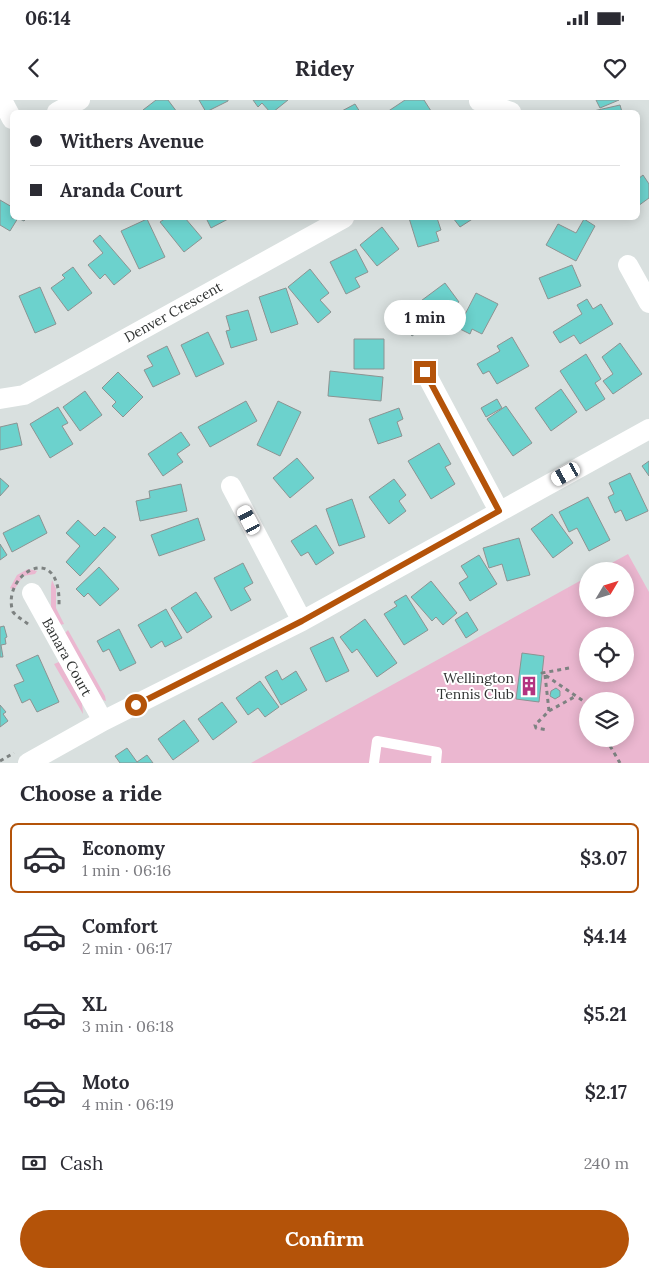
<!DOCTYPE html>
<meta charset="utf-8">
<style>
:root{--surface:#fff;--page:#f2f2f3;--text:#2b2b33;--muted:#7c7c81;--line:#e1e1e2;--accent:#b45309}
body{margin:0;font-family:Lora,serif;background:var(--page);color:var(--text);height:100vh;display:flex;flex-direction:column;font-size:19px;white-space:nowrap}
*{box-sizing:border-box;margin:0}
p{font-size:16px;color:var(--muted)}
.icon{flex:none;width:28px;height:28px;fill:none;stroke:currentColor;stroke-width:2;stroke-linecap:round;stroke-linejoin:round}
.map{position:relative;height:663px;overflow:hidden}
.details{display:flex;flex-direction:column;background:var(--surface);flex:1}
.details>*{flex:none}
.hud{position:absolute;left:10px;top:10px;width:630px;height:110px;border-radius:8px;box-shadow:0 2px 12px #0003;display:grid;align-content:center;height:110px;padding:0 20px;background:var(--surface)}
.needle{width:32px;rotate:52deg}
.tools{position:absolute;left:579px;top:462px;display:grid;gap:10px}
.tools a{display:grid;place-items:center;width:55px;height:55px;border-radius:50%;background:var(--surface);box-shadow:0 2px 12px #0003;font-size:25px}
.end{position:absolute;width:22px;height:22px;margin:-11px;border:6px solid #b45309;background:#fff;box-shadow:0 0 0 2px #fff}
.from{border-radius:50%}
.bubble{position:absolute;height:35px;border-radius:18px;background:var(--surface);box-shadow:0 2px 12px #0003;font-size:16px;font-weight:700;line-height:35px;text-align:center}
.car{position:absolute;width:15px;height:30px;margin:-15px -8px;border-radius:6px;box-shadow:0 0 4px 1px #0007;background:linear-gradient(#fff 24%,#345 0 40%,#fff 0 76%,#345 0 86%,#fff 0)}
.hud b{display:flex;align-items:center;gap:18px;height:48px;font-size:19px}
.hud b+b{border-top:1px solid var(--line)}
.hud i{width:12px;height:12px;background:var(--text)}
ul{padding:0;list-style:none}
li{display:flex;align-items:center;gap:15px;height:70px;margin:0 10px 8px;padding:0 10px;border:2px solid transparent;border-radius:8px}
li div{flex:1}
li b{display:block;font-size:19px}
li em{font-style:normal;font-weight:700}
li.selected{border-color:var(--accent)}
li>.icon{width:45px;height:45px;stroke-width:1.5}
h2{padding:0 20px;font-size:22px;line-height:60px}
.pay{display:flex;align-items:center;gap:12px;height:55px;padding:0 20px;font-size:19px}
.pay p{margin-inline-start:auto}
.action{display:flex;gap:10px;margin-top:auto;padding:10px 20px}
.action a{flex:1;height:58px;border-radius:30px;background:var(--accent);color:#fff;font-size:20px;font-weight:700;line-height:58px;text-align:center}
.status{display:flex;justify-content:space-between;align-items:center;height:35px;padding:0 25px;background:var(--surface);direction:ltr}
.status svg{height:14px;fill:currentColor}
header{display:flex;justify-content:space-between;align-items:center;height:65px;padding:0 20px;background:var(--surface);font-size:22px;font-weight:700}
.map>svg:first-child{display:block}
.green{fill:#ebb7d0;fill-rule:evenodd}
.building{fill:#6cd2cd;stroke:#8c9392}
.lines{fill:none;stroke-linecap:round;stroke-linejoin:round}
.path{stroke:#7d8281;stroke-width:3;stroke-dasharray:4 4;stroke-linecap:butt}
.service{stroke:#fff;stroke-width:10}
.minor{stroke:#fff;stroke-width:20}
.route{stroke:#b45309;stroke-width:6}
.labels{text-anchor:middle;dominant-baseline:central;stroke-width:4;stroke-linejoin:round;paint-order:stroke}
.street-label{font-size:14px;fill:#2f3231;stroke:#fff}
.poi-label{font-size:14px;fill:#2f3231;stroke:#fff;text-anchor:end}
</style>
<div class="status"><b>06:14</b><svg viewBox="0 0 49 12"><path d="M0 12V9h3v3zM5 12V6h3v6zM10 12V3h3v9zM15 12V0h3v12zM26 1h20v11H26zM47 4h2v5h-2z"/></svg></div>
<header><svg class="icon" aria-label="back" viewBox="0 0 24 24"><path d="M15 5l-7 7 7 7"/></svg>Ridey<svg class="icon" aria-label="heart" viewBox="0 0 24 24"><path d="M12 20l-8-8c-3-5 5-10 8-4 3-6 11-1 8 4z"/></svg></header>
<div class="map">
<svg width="649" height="663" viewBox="0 0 649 663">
<rect width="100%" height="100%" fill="#d9e0df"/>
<path class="green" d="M628,454l21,38v171h-398l336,-186 1,32h37v-38h-28zM588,536h37v38h-37zM588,601h37v38h-37z
M28,469l9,2 -2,3 -12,2 -9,14 -4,-2 7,-13z
M52,480l4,9v19l8,16 -4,1 -9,-15v-24z
M68,530l37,66 1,5 -3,-1 -39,-66z
M59,562l23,41 1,11 -29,-50z"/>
<path class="building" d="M156,0h12l9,12h-32l-2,-2z
M199,0h29v1l-22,11z
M253,0h35l-15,12h-3l-8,-9 -4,4z
M405,0h19l7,11 -3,1h-41z
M596,0h23l-19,8z
M355,4l5,8h-20z
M620,5l2,7h-33z
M643,75l6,9v14l-11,8v-27z
M0,100l12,7v11h15l-3,3 -6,-3 -8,13 -10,-6z
M166,118h19l17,20 -18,14 -24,-30z
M206,118h24l-19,10z
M409,118h28l4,12 -5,2 3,9 -21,6z
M453,118h21l-14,9z
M147,119l18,38 -26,12 -18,-38z
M584,119l11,7 -19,35 -30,-16 12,-21 18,9z
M382,127l17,22 -22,17 -17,-21z
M100,135l31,36 -17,14 -9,-11 -5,5 -12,-14 15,-12 -10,-12z
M356,149l12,23 -13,6 5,9 -14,7 -16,-32z
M572,165l9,21 -33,13 -9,-21z
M73,167l19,26 -24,18 -17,-23 14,-10 -3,-3z
M310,169l19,24 -9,7 11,12 -13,11 -30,-36z
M445,183l14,19 -47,34 -14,-18z
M40,187l16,37 -21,9 -16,-37z
M286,188l12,36 -27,9 -12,-36z
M476,193l22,11 -16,30 -10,-5 -2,5 -12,-6z
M587,199l6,10 8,-5 12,20 -33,20 -6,-9 -14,8 -7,-11 29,-18 -5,-9z
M248,210l9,30 -26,8 -5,-17 4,-1 -4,-14z
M208,232l16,32 -28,13 -15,-32z
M512,237l17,29 -32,18 -8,-13 -6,3 -6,-10 23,-13 -3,-5z
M354,239h30v30h-30z
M620,243l22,31 -29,20 -10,-13 10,-7 -11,-17z
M167,246l13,28 -27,13 -9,-17 9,-4 -6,-10z
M586,254l15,25 -6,4 10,16 -19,12 -26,-40z
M330,271l53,6 -2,24 -53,-5z
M118,272l25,25 -20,20 -11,-11 4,-4 -14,-14z
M561,289l16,23 -26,19 -16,-23z
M85,291l17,24 -22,16 -17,-24z
M497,299l5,9 -16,9 -5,-9z
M246,301l11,20 -47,26 -12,-20z
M278,301l23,11 -21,44 -23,-11z
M506,306l26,37 -19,13 -26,-37z
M58,307l10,16 -6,3 11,18 -23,14 -20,-34z
M399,308l4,11 -6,3 5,14 -24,8 -9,-25z
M17,323l5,22 -22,5v-23z
M181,332l9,13 -13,9 6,8 -20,14 -15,-22z
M439,343l12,21 -6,3 10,17 -24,15 -23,-38z
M297,358l17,20 -24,20 -17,-20z
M649,361v15l-7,-10z
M630,373l18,38 -22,10 -5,-11 -6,3 -7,-16 6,-3 -5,-11z
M0,378l9,8 -9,10z
M394,379l12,16 -7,6 7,10 -17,13 -20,-27z
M181,384l6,27 -47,10 -4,-20 14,-3 -1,-7z
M588,397l22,43 -21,11 -12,-23 -8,4 -10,-20z
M352,399l13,38 -26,9 -13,-37z
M552,414l21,29 -20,15 -22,-29z
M39,415l8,18 -35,19 -9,-19z
M198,418l7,22 -46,16 -8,-21z
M78,420l17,16 9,-9 12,10 -36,39 -14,-14 14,-16 -14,-13z
M316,425l18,28 -18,12 -8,-13 -7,4 -10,-15z
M519,438l11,37 -23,6 -5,-17 -13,4 -6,-20z
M0,444l7,11 -7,5z
M479,455l18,29 -27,17 -11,-18 9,-6 -7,-11z
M243,463l10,20 -9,5 7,12 -20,11 -17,-33z
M99,467l20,22 -19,17 -12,-13 -4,4 -8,-8z
M431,481l26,32 -14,12 -7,-8 -4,4 -21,-24z
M196,492l16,25 -25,16 -16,-25z
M406,495l22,35 -24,15 -20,-31 13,-8 -3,-4z
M166,509l16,29 -17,9 -3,-6 -11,7 -13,-23z
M467,512l11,18 -12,8 -11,-18z
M365,519l32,44 -20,14 -20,-28 -5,4 -12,-16z
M4,526l3,11 -2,1 1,6 -5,1 2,12h-3v-30z
M119,529l17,34 -16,8 -11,-22 -6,3 -6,-11z
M333,537l16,34 -23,11 -16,-34z
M522,553l22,3 -5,46 -23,-3z
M38,555l21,47 -22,10 -7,-13 -8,4 -8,-18 10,-4 -8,-16z
M277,570l5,10 14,-9 11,19 -26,15 -16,-28z
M260,581l19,26 -14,10 -7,-9 -10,7 -12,-17z
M556,588l4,3v5l-5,3 -5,-3 1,-5z
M222,602l15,20 -24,18 -15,-21z
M0,605l6,7 -3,2 5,7 -8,6z
M184,620l15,21 -26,19 -15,-21z
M127,648l10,14 10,-7 6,8h-33l-5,-7z"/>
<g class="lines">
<path class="path" d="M28,524c-5,-4 -11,-7 -15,-12 -13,-37 48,-74 46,-7
M569,568l-27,5 43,29 3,5
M545,575l4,36 -14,14 1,3 12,2
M549,611l27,-15
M606,639l14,24
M0,661l14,-8"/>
<path class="service" d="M374,663l3,-22 60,11 -1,11"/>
<path class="minor" d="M2,0l10,19
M479,1l32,11
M57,12l23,-12
M628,165l21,38
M425,272l74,139
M0,299l24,-4 320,-177
M231,386l71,135
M32,493l71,128
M28,663l75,-42 199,-100 347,-192"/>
</g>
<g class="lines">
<path class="route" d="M136,605l166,-84 197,-110 -74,-139"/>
</g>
<defs>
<symbol id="building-bare" viewBox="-9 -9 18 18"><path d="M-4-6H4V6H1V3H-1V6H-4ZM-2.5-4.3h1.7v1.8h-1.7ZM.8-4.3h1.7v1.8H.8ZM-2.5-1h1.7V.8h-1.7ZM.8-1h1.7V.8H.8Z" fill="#b23380" stroke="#fff" stroke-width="2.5" paint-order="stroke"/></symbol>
</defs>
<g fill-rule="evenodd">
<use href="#building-bare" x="515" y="572" width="28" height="28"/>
</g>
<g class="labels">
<g class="street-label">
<text transform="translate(173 212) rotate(-29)">Denver Crescent</text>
<text transform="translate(67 557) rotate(61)">Banara Court</text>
</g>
<g class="poi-label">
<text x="514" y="578">Wellington<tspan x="514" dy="16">Tennis Club</tspan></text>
</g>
</g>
</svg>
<div class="tools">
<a><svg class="needle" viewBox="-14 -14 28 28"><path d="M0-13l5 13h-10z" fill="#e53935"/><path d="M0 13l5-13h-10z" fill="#7c7c81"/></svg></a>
<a><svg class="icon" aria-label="locate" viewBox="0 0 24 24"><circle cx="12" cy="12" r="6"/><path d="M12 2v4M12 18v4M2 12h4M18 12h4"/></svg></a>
<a><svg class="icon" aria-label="layers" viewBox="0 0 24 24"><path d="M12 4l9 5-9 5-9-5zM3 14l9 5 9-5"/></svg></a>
</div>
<i class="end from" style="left:136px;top:605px"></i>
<i class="end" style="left:425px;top:272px"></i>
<div class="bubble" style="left:384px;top:200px;width:82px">1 min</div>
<i class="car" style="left:566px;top:374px;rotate:241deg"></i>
<i class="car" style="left:249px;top:420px;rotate:332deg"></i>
<div class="hud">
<b><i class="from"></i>Withers Avenue</b>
<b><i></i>Aranda Court</b>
</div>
</div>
<section class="details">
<h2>Choose a ride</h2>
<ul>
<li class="selected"><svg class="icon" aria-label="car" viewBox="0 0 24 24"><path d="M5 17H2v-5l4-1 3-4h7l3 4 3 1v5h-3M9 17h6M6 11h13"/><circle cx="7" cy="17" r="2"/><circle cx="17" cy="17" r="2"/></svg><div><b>Economy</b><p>1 min · 06:16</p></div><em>$3.07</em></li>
<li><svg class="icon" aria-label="car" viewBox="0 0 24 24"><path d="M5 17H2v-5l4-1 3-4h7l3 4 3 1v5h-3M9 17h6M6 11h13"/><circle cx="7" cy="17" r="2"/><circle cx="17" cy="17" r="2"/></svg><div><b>Comfort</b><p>2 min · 06:17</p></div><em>$4.14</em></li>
<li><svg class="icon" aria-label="car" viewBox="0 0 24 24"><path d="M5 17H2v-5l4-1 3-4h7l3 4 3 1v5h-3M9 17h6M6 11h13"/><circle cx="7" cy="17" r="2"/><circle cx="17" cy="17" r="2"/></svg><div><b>XL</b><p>3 min · 06:18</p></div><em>$5.21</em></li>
<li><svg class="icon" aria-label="car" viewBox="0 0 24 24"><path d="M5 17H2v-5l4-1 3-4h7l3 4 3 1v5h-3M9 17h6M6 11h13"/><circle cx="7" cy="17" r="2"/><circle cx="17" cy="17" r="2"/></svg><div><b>Moto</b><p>4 min · 06:19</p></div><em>$2.17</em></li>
</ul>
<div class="pay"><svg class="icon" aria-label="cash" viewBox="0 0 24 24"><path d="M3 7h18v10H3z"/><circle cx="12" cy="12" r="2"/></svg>Cash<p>240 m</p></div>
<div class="action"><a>Confirm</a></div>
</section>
